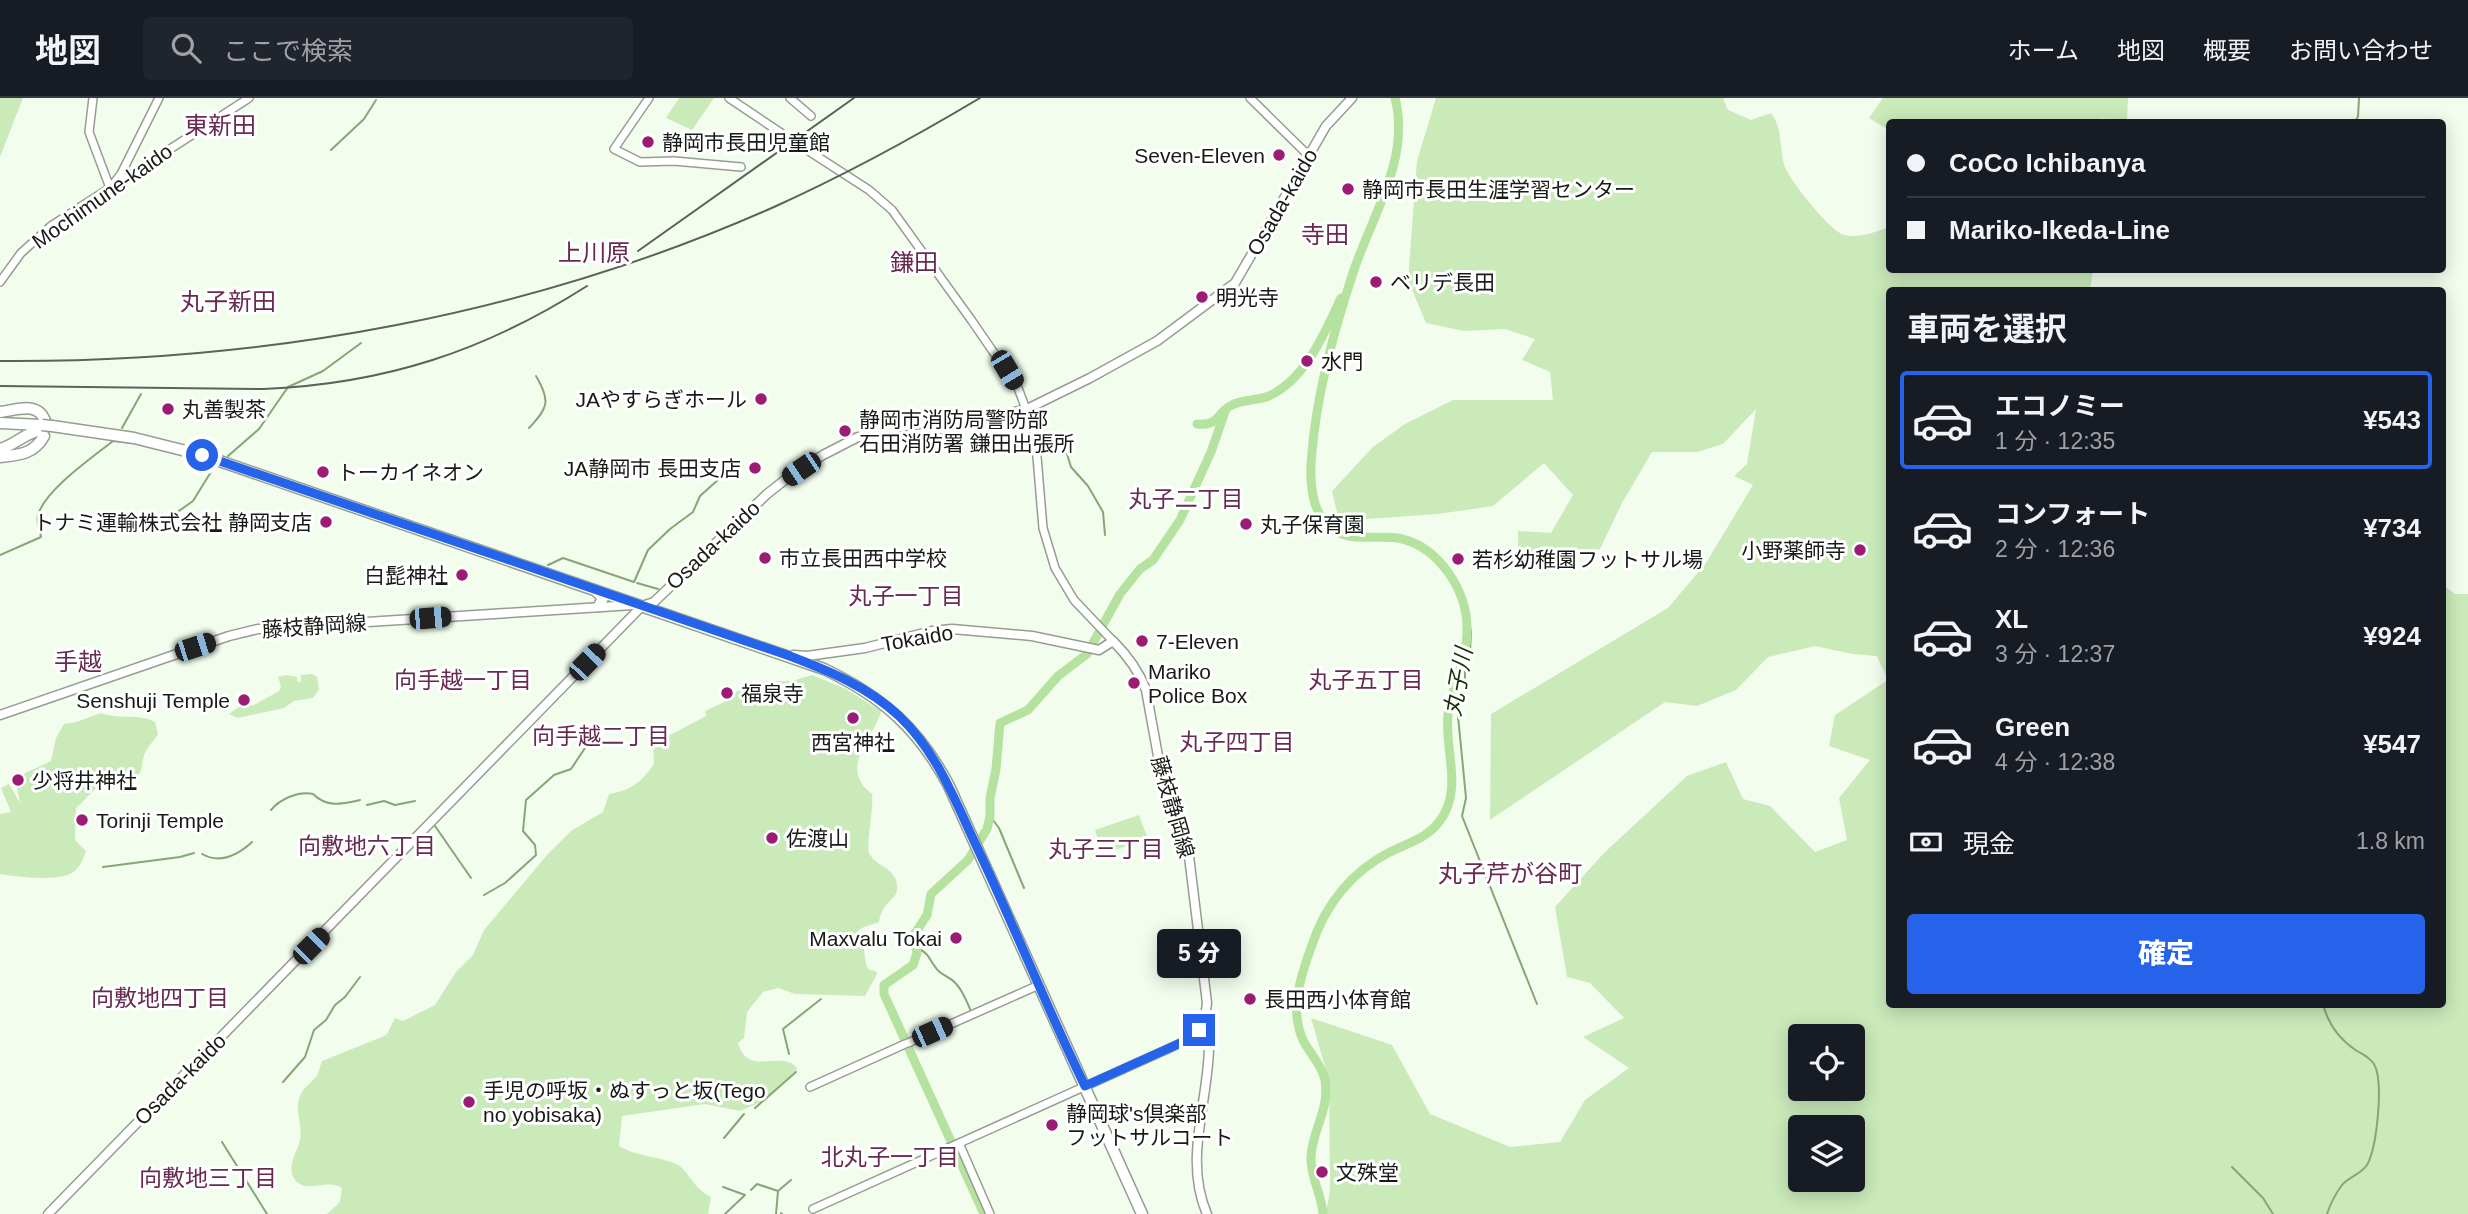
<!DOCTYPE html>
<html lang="ja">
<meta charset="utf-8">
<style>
:root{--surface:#171b24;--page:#20242c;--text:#f1f3f6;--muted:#9ea1a6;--line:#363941;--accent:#2563eb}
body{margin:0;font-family:Arial,"Noto Sans JP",sans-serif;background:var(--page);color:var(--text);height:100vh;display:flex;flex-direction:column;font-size:26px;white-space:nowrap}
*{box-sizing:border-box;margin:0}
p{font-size:23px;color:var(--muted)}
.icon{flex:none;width:38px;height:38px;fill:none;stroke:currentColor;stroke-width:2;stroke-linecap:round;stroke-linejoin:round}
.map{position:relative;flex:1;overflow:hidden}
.side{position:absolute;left:1886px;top:189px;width:560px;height:721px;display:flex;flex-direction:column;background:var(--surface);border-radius:7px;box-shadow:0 4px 18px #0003}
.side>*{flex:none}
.hud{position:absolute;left:1886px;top:21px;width:560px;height:154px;border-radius:7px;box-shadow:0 4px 18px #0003;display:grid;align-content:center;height:154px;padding:0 21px;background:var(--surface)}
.tools{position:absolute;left:1788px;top:926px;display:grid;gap:14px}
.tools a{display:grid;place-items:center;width:77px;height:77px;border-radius:7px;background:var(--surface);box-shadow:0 4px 18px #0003;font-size:35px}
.end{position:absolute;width:32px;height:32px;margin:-16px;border:9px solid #2563eb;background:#fff;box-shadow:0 0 0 4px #fff}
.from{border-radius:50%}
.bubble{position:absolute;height:49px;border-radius:7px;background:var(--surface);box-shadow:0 4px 18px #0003;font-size:23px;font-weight:800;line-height:49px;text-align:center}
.car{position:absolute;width:21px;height:42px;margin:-21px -10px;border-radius:9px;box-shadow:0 0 5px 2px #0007;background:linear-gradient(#222 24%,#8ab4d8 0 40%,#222 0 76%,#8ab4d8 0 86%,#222 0)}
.hud b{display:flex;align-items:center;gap:24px;height:66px;font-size:26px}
.hud b+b{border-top:2px solid var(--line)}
.hud i{width:18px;height:18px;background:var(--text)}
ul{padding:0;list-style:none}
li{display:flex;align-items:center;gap:21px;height:98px;margin:0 14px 10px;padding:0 7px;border:4px solid transparent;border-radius:7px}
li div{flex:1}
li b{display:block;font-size:26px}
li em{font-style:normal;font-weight:800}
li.selected{border-color:var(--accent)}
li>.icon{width:63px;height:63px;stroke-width:1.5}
h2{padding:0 21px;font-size:32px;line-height:84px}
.pay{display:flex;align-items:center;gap:18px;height:77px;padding:0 21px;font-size:26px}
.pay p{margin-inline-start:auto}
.action{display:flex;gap:14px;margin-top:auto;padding:14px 21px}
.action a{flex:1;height:80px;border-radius:7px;background:var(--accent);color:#fff;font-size:28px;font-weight:800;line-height:80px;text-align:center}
header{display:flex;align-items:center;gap:42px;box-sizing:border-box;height:98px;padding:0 35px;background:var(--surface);border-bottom:2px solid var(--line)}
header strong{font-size:33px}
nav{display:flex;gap:38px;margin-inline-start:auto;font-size:24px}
.search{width:490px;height:63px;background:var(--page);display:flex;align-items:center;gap:18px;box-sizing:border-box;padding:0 24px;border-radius:7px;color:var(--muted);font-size:26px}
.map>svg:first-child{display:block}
.green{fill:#caeaba;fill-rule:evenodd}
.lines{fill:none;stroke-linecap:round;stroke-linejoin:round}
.stream{stroke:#86a676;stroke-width:2}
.river{stroke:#b6e2a0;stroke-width:9}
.tertiary-tunnel{stroke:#d1dbcd;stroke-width:7;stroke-dasharray:7 3.5;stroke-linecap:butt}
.tertiary-casing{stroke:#959e90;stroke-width:10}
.secondary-casing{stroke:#959e90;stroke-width:11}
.trunk-casing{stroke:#959e90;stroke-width:13}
.tertiary{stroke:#fff;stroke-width:7}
.secondary{stroke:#fff;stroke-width:8}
.trunk{stroke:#fff;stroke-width:10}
.rail{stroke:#5c6159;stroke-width:2}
.trunk-bridge-casing{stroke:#959e90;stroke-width:13;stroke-linecap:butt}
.trunk-bridge{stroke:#fff;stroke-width:10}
.route{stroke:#2563eb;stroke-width:9}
.poi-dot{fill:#9b1c72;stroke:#fff;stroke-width:2.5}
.labels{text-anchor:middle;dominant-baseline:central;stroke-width:6;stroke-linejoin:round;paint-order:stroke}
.poi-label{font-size:21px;fill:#171a15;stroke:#fff;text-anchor:start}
.street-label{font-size:21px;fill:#171a15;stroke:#fff}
.neighbourhood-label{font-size:23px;fill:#682b50;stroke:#fff}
.water-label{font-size:23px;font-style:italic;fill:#173104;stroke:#fff}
.quarter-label{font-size:24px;fill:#682b50;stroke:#fff}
</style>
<header>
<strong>地図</strong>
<div class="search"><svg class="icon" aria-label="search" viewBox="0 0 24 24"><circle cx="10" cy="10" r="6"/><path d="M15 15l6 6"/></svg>ここで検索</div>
<nav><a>ホーム</a><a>地図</a><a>概要</a><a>お問い合わせ</a></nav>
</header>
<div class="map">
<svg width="2468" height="1116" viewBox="0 0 2468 1116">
<rect width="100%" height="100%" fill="#f2fdee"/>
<path class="green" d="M0,0h23l-23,59z
M679,0h35l-22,32 -26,-12z
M1436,0h287l5,12 23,10 20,-7c12,16 8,33 13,51 4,15 45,65 58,70 14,6 35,-3 48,-7v43h203l-3,20h-200v714h553v-419l12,9h13v620h-1142l4,-24 -1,-110 -18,-62 81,27 38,69 80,33 50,-5 25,-42 44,-32 -46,-31 41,-19 -34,-35 -23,-6 -12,-70 49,-54 83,-77 39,-14 17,37 27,7 45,46 32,-12 -8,-42 31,-38 -41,-14 6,-31 53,-35 -11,-24 -25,-2 -37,-8 -47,11 -32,33 -39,16 -32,-4 -175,118 1,-106 177,-106 38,-45 47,-78 -19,-9 13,-12 9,-55 -33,35 -26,8h-45l-30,51 -22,46 -45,6 -37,-5v-19l33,2 22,-38 -29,-32 -51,43 -55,8 -99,7 -7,-30 41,-44 32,-23 48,-24h100l-3,-28 -28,-12 13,-21 -30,-10 -41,2 -38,-8 -18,-43 9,-119zM1801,938h52v52h-52zM1801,1029h52v53h-52z
M1883,0h245l-1,24h-14l-11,-4 -4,4h-208v9l-21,-13z
M312,576l5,3 2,12 -6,9 -19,3 -10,7 -46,10 -9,-4 10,-7 15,-2 25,-14 2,-5 -3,-9 8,-2 11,2v4l4,1v-7z
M812,577l32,13 37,23c-4,20 -34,48 -20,71 2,5 7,8 11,12 2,14 -6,52 -3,59 7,15 30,14 28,37 0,9 -15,12 -18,32 -5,3 -18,4 -21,9 -3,7 2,5 4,10 4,10 1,20 7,29l7,1 1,3 -12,22 -70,-2 -17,-6 -15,4 -16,20 -3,26 -6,5c10,35 43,6 59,25l-1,3 -37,32 -19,8 -35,-7 -83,12 -3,30c17,10 36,10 55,17 15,6 17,24 37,34l-3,17h-381l13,-12 2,-14c-16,-10 -33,6 -46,-7 -11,-12 1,-29 4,-41 3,-14 -6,-31 0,-44 3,-8 11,-13 17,-20 2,-4 3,-10 5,-15l60,-24 5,-3 8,-16 8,3 32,-16 21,-33 17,-17 11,-25 63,-75 24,-24 32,-19 6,-18c22,-3 33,-13 45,-30l-1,-20 53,-28 -1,-5 30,-14 1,-5 20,-10 36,-1z
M101,615c18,7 37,0 54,9l3,12c-4,7 -10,12 -13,19 -5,12 0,23 -16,29 -4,-1 -7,-3 -11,-4 -13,-4 -33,23 -42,30l-1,32 11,11c-3,9 -7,19 -16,23 -15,7 -54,3 -70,0v-60l11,-2 -10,-24 8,-4 11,19 -5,-25 36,-17 5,-23 8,-14 12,-2z
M1139,717l9,24 -45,15 -8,-24z"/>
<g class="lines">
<path class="stream" d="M2354,24l4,-5 1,-19
M331,52l33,-31 12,-19
M122,330l19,-34
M529,330c19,-20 22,-27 7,-52
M1068,340l-1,16 4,13 17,19 15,26 2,23
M228,358l31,-27 29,-42 35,-16 38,-28
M125,435l44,-15 24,-17 21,-34
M0,457l41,-18c-1,-8 -5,-14 -3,-22 7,-25 55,-58 75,-74l19,2
M548,467l15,-7 71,24 14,-32 22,-21 23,-17 7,-16 38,-34
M637,485l21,6
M1465,508l6,26 -1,19 -5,17v18l-7,30 8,82 -4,18 75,188
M367,707l17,-4 11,4 20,-4
M271,712c9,-11 27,-19 42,-16 14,14 29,10 47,6
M990,718l9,12 25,60
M435,728l36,52
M202,756c18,10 36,1 50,-12
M103,769l77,-10 14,-4
M484,797l21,-12 31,-28 -1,-10 -12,-14 3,-31 28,-25 17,-6 16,-24
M917,850c14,7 10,9 19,20 3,5 9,7 13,10 11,6 17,22 22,33
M2323,906c5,20 17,36 34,47 7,4 12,6 17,13 10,17 3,83 -7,101 -6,9 -18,12 -25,20 -6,8 -12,20 -15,29
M789,956l-6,-25 38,-30
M283,984l22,-25 9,-27 12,-10 9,-15 10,-8 15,-20
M755,1010l41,-36
M724,1040l20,-24
M222,1044l45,72
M2232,1069l31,31 10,16
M723,1089l22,8 -20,19
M751,1092l6,-6 21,7 13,-11
M781,1115l1,1
M776,1116l2,-23"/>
<path class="river" d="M1197,326c23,2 19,-11 35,-19 11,-6 25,-4 37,-9 37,-17 56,-64 72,-98
M984,1116l-100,-220v-9l29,-20 4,-12 -3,-18 13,-20 4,-21 37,-34 19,-31 3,-13v-18l6,-29 4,-46 28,-13 30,-34 29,-22 33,-60 20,-25 13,-9 27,-40 31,-68 15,-43
M1323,1116c-1,-19 -13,-37 -12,-57 1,-27 19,-47 14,-77 -3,-15 -15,-26 -22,-40 -14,-31 -2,-65 9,-95 13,-40 40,-74 78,-93 18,-9 37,-14 49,-30 25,-32 5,-72 9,-108 4,-28 19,-55 19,-83 1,-40 -28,-85 -69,-93 -19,-3 -40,3 -59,-5 -29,-12 -30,-55 -27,-81 5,-60 22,-122 41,-179 18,-56 58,-114 42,-175"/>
<path class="tertiary-tunnel" d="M781,35l20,13"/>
<defs>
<path id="tertiary" d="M93,0l-4,34 21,56 11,-14 38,-76
M649,0l-35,51 26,13 34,-1 67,6
M729,0l52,35
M790,0l21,18
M1250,0l58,57
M801,48l68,44 23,20 80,111 46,67 17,45 8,95 12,40 19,32 39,41
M0,184l21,-29 30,-27 198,-128
M908,945l131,-58
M810,989l95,-43
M959,1045l31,71
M813,1111l357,-161 17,-8 12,-10"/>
<path id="secondary" d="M794,557l13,1 58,-8 67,-17 20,-2 80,7 67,14 14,-9c14,14 26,30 33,49l16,88 22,52 4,18 19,155 -2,14 -6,13 10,15c0,56 -26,114 -2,169
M0,617l229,-79 29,-7 375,-24
M48,1116l594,-608 12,-4 113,-108 19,-15 37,-24 35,-18 35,1 36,-6 98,-23 63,-31 67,-37 78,-58 91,-157 26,-28"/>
<path id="trunk" d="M0,314c17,-2 38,-11 45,9
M0,325l41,2
M52,328l82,12 68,17 622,214c59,28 95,60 125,117l193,428
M0,351c15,-4 26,-17 41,-19
M0,359c19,-2 34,-3 44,-21
M596,493l7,7 -4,8"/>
</defs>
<use href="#tertiary" class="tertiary-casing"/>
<use href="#secondary" class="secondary-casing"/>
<use href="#trunk" class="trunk-casing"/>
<use href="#tertiary" class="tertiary"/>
<use href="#secondary" class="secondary"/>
<use href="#trunk" class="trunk"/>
<path class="rail" d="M638,153l216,-153
M0,263c265,2 531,-46 774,-154 71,-32 139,-69 206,-109
M0,288l263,3c122,-5 222,-38 324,-103"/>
<defs>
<path id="trunk-bridge" d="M42,327l10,1"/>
</defs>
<use href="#trunk-bridge" class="trunk-bridge-casing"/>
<use href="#trunk-bridge" class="trunk-bridge"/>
</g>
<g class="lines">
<path class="route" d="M202,357l585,200c40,15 80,31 112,61 37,35 55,82 76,127 38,80 71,163 110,243l102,-46 12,-10"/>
</g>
<g class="poi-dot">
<circle cx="648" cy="44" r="7"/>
<circle cx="1279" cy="57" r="7"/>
<circle cx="1348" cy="91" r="7"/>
<circle cx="1376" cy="184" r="7"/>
<circle cx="1202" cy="199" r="7"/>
<circle cx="1307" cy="263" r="7"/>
<circle cx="761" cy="301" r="7"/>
<circle cx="168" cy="311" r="7"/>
<circle cx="845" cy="333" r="7"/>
<circle cx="755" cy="370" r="7"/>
<circle cx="323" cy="374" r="7"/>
<circle cx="326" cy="424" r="7"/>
<circle cx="1246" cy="426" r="7"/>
<circle cx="1860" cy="452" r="7"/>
<circle cx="765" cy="460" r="7"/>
<circle cx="1458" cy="461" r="7"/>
<circle cx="462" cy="477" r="7"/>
<circle cx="1142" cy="543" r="7"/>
<circle cx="1134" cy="585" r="7"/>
<circle cx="727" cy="595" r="7"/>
<circle cx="244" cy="602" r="7"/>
<circle cx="853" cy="620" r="7"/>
<circle cx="18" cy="682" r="7"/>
<circle cx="82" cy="722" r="7"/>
<circle cx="772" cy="740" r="7"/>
<circle cx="956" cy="840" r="7"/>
<circle cx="1250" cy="901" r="7"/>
<circle cx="469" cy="1004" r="7"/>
<circle cx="1052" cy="1027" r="7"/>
<circle cx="1322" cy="1074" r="7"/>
</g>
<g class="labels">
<g class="poi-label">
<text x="662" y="44">静岡市長田児童館</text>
<text x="1265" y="57" text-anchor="end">Seven-Eleven</text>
<text x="1362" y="91">静岡市長田生涯学習センター</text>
<text x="1390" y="184">ベリデ長田</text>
<text x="1216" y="199">明光寺</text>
<text x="1321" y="263">水門</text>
<text x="747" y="301" text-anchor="end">JAやすらぎホール</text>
<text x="182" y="311">丸善製茶</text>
<text x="859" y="321">静岡市消防局警防部<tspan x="859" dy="24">石田消防署 鎌田出張所</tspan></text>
<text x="741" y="370" text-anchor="end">JA静岡市 長田支店</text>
<text x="337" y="374">トーカイネオン</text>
<text x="312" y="424" text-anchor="end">トナミ運輸株式会社 静岡支店</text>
<text x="1260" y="426">丸子保育園</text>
<text x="1846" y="452" text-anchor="end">小野薬師寺</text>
<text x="779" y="460">市立長田西中学校</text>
<text x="1472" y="461">若杉幼稚園フットサル場</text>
<text x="448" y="477" text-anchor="end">白髭神社</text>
<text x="1156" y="543">7-Eleven</text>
<text x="1148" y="573">Mariko<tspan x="1148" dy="24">Police Box</tspan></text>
<text x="741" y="595">福泉寺</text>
<text x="230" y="602" text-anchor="end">Senshuji Temple</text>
<text x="853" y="644" text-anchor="middle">西宮神社</text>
<text x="32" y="682">少将井神社</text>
<text x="96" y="722">Torinji Temple</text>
<text x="786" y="740">佐渡山</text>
<text x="942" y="840" text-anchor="end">Maxvalu Tokai</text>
<text x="1264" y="901">長田西小体育館</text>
<text x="483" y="992">手児の呼坂・ぬすっと坂(Tego<tspan x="483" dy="24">no yobisaka)</tspan></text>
<text x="1066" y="1015">静岡球's倶楽部<tspan x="1066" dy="24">フットサルコート</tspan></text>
<text x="1336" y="1074">文殊堂</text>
</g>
<g class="street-label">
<text transform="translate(102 98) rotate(-35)">Mochimune-kaido</text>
<text transform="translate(1282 104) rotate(-60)">Osada-kaido</text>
<text transform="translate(713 447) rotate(-43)">Osada-kaido</text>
<text transform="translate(314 528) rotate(-4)">藤枝静岡線</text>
<text transform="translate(917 540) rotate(-10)">Tokaido</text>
<text transform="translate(1173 709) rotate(74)">藤枝静岡線</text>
<text transform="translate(180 981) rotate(-45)">Osada-kaido</text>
</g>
<g class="neighbourhood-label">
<text x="1186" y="401">丸子二丁目</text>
<text x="906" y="498">丸子一丁目</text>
<text x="463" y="582">向手越一丁目</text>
<text x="1366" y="582">丸子五丁目</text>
<text x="601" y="638">向手越二丁目</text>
<text x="1237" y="644">丸子四丁目</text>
<text x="367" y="748">向敷地六丁目</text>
<text x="1106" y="751">丸子三丁目</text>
<text x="160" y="900">向敷地四丁目</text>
<text x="890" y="1059">北丸子一丁目</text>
<text x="208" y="1080">向敷地三丁目</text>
</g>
<g class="water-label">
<text transform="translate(1458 584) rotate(-80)">丸子川</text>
</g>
<g class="quarter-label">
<text x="220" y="27">東新田</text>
<text x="1325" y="136">寺田</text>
<text x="594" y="154">上川原</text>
<text x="914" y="164">鎌田</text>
<text x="228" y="203">丸子新田</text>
<text x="78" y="563">手越</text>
<text x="1510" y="775">丸子芹が谷町</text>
</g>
</g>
</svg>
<div class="tools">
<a><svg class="icon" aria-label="locate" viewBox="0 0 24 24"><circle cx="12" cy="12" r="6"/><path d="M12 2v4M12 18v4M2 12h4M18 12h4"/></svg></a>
<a><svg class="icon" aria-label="layers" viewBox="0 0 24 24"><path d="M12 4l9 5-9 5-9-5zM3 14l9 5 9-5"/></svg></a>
</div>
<i class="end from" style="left:202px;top:357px"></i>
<i class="end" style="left:1199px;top:932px"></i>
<div class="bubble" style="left:1157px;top:831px;width:84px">5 分</div>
<i class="car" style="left:1007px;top:272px;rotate:149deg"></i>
<i class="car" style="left:801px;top:371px;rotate:236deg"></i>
<i class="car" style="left:430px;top:520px;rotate:85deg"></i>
<i class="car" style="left:195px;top:549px;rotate:72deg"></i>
<i class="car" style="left:587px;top:564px;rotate:44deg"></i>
<i class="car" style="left:311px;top:848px;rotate:45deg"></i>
<i class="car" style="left:932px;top:934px;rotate:66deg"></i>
<div class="hud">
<b><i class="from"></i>CoCo Ichibanya</b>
<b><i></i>Mariko-Ikeda-Line</b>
</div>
<section class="side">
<h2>車両を選択</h2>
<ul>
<li class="selected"><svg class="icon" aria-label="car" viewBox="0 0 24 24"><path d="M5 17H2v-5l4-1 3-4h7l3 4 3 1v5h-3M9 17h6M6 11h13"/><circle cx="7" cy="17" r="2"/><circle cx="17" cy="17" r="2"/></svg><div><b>エコノミー</b><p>1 分 · 12:35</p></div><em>¥543</em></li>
<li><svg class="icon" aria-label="car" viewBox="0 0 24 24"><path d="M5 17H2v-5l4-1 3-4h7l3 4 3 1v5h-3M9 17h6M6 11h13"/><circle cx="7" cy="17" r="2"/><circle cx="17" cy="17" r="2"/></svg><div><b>コンフォート</b><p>2 分 · 12:36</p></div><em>¥734</em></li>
<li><svg class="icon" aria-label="car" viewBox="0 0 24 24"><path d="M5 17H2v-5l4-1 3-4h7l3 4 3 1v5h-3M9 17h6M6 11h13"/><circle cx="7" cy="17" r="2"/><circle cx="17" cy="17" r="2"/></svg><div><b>XL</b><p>3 分 · 12:37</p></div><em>¥924</em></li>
<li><svg class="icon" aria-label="car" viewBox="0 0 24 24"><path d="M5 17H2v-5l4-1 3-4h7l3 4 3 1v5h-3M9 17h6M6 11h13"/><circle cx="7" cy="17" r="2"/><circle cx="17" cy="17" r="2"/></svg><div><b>Green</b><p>4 分 · 12:38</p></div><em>¥547</em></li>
</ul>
<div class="pay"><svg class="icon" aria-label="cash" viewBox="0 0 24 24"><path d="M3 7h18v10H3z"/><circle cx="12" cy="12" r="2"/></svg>現金<p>1.8 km</p></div>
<div class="action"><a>確定</a></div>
</section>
</div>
